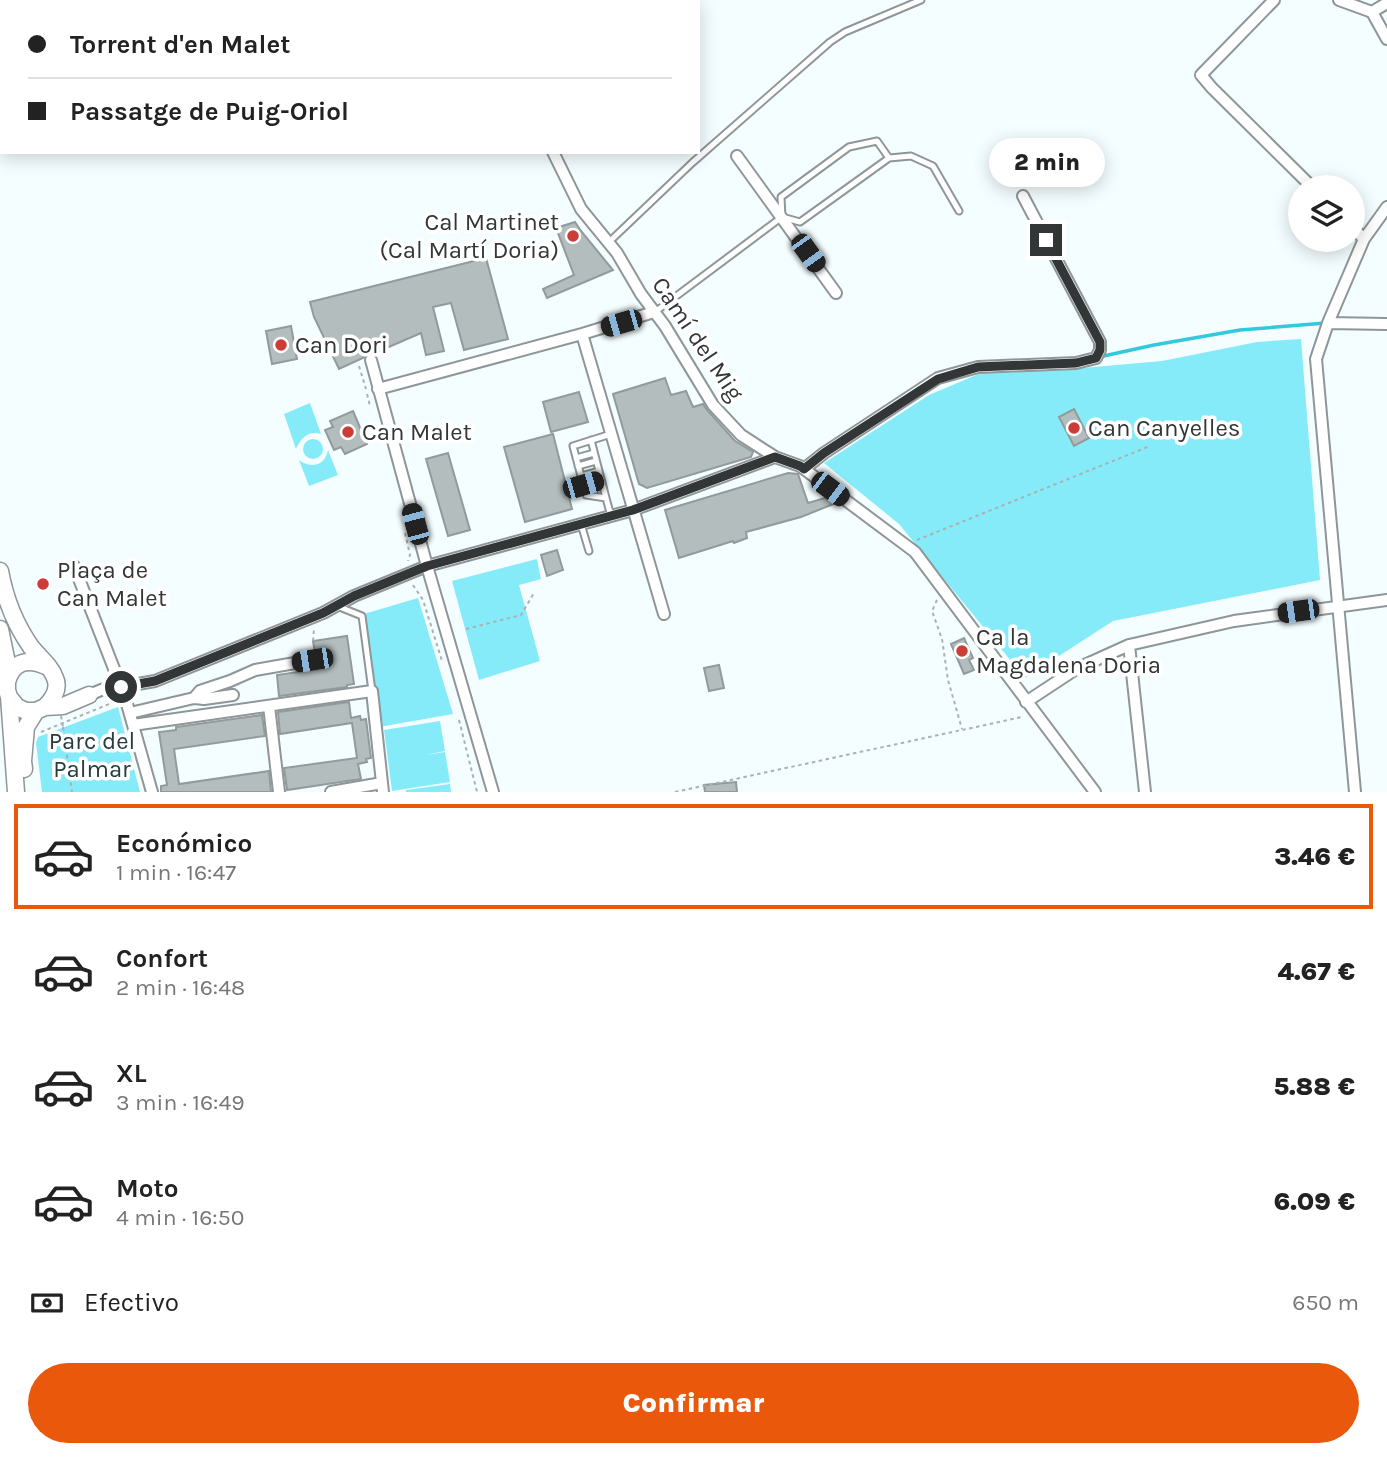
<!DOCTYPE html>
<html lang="es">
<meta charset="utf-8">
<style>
:root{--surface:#fff;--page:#f2f2f2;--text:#222;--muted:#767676;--line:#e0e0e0;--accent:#ea580c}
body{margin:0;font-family:Karla,sans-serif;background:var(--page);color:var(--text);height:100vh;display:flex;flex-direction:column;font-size:26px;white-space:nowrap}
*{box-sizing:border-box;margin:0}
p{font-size:23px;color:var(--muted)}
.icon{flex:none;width:38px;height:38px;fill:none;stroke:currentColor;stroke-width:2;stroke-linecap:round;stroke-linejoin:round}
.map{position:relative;height:792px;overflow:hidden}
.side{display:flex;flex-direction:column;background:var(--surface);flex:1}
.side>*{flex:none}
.hud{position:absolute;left:0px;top:0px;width:700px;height:154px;box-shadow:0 4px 18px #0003;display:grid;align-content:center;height:154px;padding:0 28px;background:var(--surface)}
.fabs{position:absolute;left:1288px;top:175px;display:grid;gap:14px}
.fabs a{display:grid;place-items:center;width:77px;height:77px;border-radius:50%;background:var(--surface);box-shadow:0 4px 18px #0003;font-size:35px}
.end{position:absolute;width:32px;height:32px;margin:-16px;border:9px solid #333637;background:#fff;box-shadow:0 0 0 4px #fff}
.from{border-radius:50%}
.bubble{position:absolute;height:49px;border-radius:24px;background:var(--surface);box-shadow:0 4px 18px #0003;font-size:23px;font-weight:800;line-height:49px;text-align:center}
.car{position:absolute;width:21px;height:42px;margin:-21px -10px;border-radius:9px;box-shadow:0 0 5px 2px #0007;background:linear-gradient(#222 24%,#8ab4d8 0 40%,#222 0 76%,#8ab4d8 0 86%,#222 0)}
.hud b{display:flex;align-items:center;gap:24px;height:66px;font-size:26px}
.hud b+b{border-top:2px solid var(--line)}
.hud i{width:18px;height:18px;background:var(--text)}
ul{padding:12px 0 0;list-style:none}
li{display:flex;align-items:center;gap:21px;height:105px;margin:0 14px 10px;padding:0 14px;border:4px solid transparent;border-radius:0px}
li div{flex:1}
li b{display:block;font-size:26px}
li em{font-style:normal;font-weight:800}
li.active{border-color:var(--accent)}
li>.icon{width:63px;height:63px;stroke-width:1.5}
.pay{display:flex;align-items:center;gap:18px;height:77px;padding:0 28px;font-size:26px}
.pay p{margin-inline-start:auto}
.cta{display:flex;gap:14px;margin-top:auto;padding:14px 28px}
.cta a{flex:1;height:80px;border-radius:42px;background:var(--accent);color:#fff;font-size:28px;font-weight:800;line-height:80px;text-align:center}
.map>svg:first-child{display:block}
.green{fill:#86ebf9}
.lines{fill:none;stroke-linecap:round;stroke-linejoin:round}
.stream{stroke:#31c9db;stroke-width:3.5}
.building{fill:#b4bdbe;stroke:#929a9b;stroke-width:2}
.lane-casing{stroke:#8e9697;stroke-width:9}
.street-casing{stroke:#8e9697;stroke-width:14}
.primary-casing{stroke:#8e9697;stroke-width:19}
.path{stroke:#aab1b2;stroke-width:2;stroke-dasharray:3.5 3.5;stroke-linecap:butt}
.lane{stroke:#fff;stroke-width:5}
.street{stroke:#fff;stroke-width:10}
.primary{stroke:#fff;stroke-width:16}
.path-bridge{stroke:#aab1b2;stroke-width:2;stroke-dasharray:3.5 3.5;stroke-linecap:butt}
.route{stroke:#333637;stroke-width:9}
.poi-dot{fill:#cb3d36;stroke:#fff;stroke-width:2.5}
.labels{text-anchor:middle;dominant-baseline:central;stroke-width:7;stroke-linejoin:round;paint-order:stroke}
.poi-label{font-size:24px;fill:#333637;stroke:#fff;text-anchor:start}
.street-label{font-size:24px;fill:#333637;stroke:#fff}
.park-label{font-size:24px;fill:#253d40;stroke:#fff}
</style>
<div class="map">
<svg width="1387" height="792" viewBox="0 0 1387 792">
<rect width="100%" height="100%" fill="#f4fdff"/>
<path class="green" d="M1301,339l19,241 -207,41 -88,57 -126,-154 -75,-61 105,-68 52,-22 102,-5 79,-7 95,-19z
M310,403l11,31c-13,-4 -20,4 -25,15l-12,-35z
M303 449a10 10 0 1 1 20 0a10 10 0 1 1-20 0Z
M328,450l10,25 -29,11 -10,-26c12,9 26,6 29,-10z
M537,559l4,20 -22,6 21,76 -61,19 -27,-99z
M418,598l35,116 -74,13 -15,-113z
M118,707l22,85h-98l-6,-49 2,-6z
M440,721l5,30 -19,4 19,-3 5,30 -58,9 -8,-61z
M450,784l1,8h-45v-2z"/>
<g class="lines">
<path class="stream" d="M1099,357l55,-12 86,-15 86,-7"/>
</g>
<path class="building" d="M575,222l6,9 32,39 -66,28 -4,-9 31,-14 -18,-47z
M486,258l22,81 -44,11 -13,-47 -18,4 11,44 -18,4 -5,-22 -46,20h-7l-5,5 -24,11 -25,-52 -4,-15z
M291,326l6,33 -25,5 -6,-33z
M665,378l6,17 15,-4 7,16 10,-3 4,6 28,31 18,11 -2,5 -104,31 -8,-4 -26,-90z
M579,392l9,30 -37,10 -8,-30z
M1074,409l15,29 -15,8 -15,-29z
M353,411l14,33 -22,10 -4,-7 -7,3 -9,-20 8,-3 -3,-6z
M553,434l19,75 -47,13 -21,-75z
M448,453l22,77 -22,6 -22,-77z
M788,473l10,1 10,29 20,-6 8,6 -35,14 -55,15 1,6 -13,5 -1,-2 -54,17 -14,-48z
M557,550l6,20 -16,6 -6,-21z
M347,636l7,48 -7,1v2l-68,9 -2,-21 41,-6 2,-10 -5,-6 -2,-12z
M964,638l9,20 -4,2 5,10 -10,4 -13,-30z
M719,665l5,23 -15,3 -5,-23z
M349,702l2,16 9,-2 1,4 5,-1 5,39 -5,1 1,3 -9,2 3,15 -74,11 -3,-22 73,-10 -5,-35 -72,11 -2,-22z
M262,715l3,21 -91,13 5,35 90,-13 2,21h-110v-6l6,-1 -8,-53 17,-2v-3z
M736,782l1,10h-32l-1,-7z"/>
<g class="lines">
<defs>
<path id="lane" d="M877,141l12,17 -89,64 -18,-5 -1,-20 68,-50z
M889,158l22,-2 22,10 26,45
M608,243l84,-80 138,-121 15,-10 76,-32
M655,312l127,-95
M611,434l-38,12 13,49 20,3 5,18
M591,440l15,58
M576,458l18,-5
M578,466l18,-5
M581,476l18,-5
M583,485l18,-5
M581,524l8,27
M337,606l25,10 10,75"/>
<path id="street" d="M492,0l1,2
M1274,0l-73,75 11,13 100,99
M1339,0l33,12
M1372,12l15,27
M1372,12l15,-9
M553,152l28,57 36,44 24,41 24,32 48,79 28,30 34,22 25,9 115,86 180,240
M737,156l99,137
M1353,228l11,11
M1328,323l36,-84 23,-32
M582,334l82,280
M371,360l56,206 66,226
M378,389l204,-55 72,-22
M804,469l20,-16 114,-75 40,-11 98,-4 20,-5 4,-8v-8l-77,-146
M74,566l51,131 27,95
M1129,645l16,147
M89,695l17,-7 15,-1 34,-6 168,-68 31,-17 73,-30 206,-56 142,-53
M194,698l6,-7 30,-10 25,-11 57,-10
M1026,702l50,-33 53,-24 105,-24 153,-21
M269,706l10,86
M130,713l64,-15 10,1 29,-4
M133,725l239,-34 11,101
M331,792l51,-9
M1355,792l-39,-433 12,-36 59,1"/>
<path id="primary" d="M0,571c5,28 15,53 31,76 8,10 20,19 24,31 5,11 -2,21 -10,29
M0,629l7,34v27l2,7 8,10 9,4h10l9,-4 18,-1 26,-11
M7,682c6,-22 22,-24 41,-15
M9,697l7,95
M24,769l-1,-8 3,-34 10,-16"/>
</defs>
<use href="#lane" class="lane-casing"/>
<use href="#street" class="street-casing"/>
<use href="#primary" class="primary-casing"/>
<path class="path" d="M359,366l7,23
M367,394l3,12
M405,533l5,22 -2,6
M917,540l233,-94
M413,585l10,15 19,61
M937,600l-5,11 10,28 6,41 14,49
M466,629l55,-14 13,-22
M313,641l1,-12
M459,720l18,72
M63,727l9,65
M41,732l73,-30
M675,792l347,-75"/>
<use href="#lane" class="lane"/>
<use href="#street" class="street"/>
<use href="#primary" class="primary"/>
<path class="path-bridge" d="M61,716l2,11"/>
</g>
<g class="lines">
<path class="route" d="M121,687l34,-6 168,-68 31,-17 73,-30 206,-56 142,-53 25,9 4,3 20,-16 114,-74 40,-12 98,-4 20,-5 4,-8v-8l-54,-102"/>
</g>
<g class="poi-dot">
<circle cx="573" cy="236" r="7"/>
<circle cx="281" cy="345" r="7"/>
<circle cx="1074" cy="428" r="7"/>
<circle cx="348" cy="432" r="7"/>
<circle cx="43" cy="584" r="7"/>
<circle cx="962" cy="651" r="7"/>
</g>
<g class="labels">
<g class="poi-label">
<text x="559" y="222" text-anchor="end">Cal Martinet<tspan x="559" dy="28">(Cal Martí Doria)</tspan></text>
<text x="295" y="345">Can Dori</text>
<text x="1088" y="428">Can Canyelles</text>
<text x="362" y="432">Can Malet</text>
<text x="57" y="570">Plaça de<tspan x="57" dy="28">Can Malet</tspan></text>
<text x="976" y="637">Ca la<tspan x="976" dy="28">Magdalena Doria</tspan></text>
</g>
<g class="street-label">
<text transform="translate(698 339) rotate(56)">Camí del Mig</text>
</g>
<g class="park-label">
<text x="92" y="741">Parc del<tspan x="92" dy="28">Palmar</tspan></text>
</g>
</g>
</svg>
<div class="fabs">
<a><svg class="icon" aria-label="layers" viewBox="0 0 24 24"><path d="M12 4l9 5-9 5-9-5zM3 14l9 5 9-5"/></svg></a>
</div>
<i class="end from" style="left:121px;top:687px"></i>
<i class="end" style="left:1046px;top:240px"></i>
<div class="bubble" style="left:989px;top:138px;width:116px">2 min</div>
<i class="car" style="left:808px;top:253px;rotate:144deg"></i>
<i class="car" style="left:621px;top:323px;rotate:254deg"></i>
<i class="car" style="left:583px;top:485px;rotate:74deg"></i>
<i class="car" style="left:830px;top:489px;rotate:127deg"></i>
<i class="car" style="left:415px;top:524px;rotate:345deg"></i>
<i class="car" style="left:1298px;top:611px;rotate:262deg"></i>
<i class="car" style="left:312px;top:660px;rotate:261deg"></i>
<div class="hud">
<b><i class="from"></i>Torrent d'en Malet</b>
<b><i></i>Passatge de Puig-Oriol</b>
</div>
</div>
<section class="side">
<ul>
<li class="active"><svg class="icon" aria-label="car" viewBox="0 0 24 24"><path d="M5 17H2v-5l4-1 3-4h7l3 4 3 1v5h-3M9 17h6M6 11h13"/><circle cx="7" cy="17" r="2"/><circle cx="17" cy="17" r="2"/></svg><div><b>Económico</b><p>1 min · 16:47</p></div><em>3.46 €</em></li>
<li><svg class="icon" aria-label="car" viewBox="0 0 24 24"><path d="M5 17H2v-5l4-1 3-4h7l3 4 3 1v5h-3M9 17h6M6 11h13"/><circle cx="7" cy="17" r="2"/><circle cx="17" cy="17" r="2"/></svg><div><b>Confort</b><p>2 min · 16:48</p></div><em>4.67 €</em></li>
<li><svg class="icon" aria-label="car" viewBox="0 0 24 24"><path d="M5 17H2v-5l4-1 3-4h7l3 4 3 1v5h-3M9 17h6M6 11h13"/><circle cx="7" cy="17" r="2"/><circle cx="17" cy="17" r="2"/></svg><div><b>XL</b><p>3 min · 16:49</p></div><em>5.88 €</em></li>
<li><svg class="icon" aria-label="car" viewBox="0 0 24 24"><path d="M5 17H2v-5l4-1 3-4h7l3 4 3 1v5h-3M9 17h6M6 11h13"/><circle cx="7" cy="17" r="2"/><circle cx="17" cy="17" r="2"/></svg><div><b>Moto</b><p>4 min · 16:50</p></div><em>6.09 €</em></li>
</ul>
<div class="pay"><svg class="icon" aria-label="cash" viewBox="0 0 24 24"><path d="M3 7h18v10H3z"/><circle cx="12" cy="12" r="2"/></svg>Efectivo<p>650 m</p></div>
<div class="cta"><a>Confirmar</a></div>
</section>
